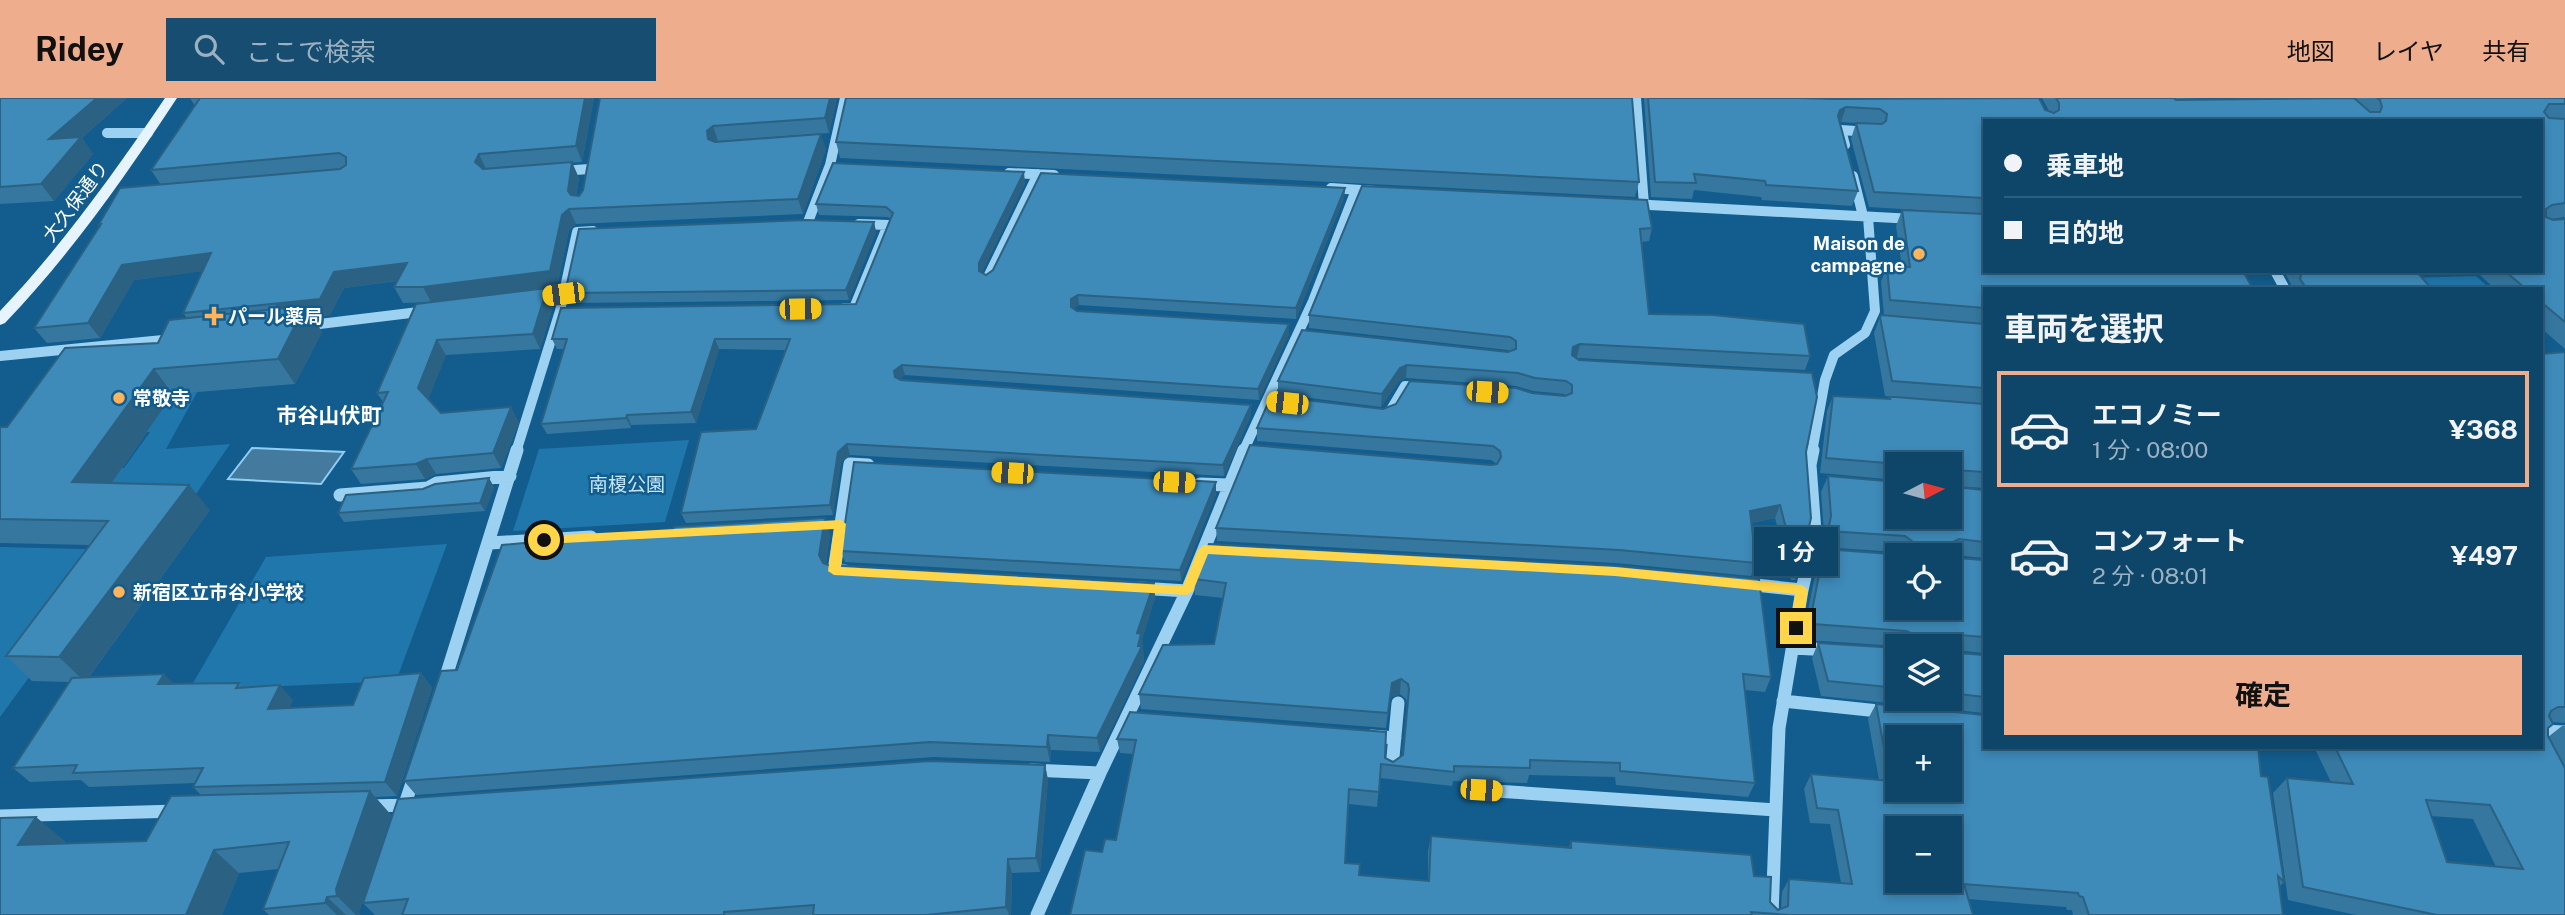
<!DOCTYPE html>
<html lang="ja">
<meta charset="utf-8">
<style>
:root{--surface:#0e466a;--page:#174d70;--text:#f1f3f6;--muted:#9bb1c1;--line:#2e5e7e;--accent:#eead8d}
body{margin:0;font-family:"Public Sans","Noto Sans JP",sans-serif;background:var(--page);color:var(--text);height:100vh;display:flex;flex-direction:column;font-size:26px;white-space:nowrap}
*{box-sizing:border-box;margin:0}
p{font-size:23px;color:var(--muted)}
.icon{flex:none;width:38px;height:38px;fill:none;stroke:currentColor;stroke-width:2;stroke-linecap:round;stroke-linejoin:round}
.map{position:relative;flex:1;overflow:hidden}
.sheet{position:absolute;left:1983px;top:189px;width:560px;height:462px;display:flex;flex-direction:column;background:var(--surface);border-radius:0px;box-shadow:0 4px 10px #0003,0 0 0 2px var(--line)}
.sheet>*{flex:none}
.top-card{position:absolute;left:1983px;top:21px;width:560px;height:154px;border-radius:0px;box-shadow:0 4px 10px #0003,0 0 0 2px var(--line);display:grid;align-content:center;height:154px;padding:0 21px;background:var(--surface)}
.needle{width:46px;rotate:84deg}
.tools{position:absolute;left:1885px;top:354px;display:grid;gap:14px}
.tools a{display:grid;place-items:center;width:77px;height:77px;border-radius:0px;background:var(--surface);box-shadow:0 4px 10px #0003,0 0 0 2px var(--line);font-size:35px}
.end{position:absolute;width:32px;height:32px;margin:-16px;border:9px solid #ffd54a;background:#111;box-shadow:0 0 0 4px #111}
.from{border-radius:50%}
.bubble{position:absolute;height:49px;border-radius:0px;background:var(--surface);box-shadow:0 4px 10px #0003,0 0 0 2px var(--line);font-size:23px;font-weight:700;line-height:49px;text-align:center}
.car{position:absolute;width:21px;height:42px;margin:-21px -10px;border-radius:9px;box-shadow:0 0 5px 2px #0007;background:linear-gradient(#f5c518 24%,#345 0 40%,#f5c518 0 76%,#345 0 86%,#f5c518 0)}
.top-card b{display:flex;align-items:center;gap:24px;height:66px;font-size:26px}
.top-card b+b{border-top:2px solid var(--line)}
.top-card i{width:18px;height:18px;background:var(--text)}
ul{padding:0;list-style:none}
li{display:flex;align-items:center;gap:21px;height:116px;margin:0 14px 10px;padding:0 7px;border:4px solid transparent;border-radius:0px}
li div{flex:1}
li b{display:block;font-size:26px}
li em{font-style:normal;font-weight:700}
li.active{border-color:var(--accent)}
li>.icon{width:63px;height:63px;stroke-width:1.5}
h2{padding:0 21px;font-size:32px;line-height:84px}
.action{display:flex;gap:14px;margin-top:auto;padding:14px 21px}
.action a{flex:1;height:80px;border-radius:0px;background:var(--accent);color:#111;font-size:28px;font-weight:700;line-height:80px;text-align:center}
header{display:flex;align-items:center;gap:42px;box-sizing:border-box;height:98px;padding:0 35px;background:var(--accent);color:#111}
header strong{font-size:33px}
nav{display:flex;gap:38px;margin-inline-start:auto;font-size:24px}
.search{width:490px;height:63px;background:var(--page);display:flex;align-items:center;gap:18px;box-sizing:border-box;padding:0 24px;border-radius:0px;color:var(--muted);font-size:26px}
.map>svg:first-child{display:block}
.green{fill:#2077ac}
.water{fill:#437a9d;stroke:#8dcff5;stroke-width:2}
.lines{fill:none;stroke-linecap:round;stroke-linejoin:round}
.minor-far1{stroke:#9cd1f2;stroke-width:10}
.minor{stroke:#9cd1f2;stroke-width:13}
.major{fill:#e6f4ff;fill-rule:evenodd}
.wall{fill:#35779f;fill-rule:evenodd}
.shaded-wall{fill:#2b6182}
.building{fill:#3e8ab9;stroke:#2b6182;stroke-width:2;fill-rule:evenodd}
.route{fill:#ffd54a}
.poi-dot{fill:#ffb45c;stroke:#125d8e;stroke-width:2.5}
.labels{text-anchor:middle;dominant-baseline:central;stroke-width:5;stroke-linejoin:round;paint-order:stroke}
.street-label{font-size:19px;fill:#fff;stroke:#125d8e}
.poi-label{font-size:19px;font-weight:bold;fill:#fff;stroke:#125d8e;text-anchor:start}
.park-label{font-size:19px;fill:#c3e7fd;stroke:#125d8e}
.neighbourhood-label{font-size:21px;font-weight:bold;fill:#fff;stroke:#125d8e}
</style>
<header>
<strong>Ridey</strong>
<div class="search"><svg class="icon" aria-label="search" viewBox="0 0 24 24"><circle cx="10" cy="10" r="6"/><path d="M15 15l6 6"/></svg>ここで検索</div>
<nav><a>地図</a><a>レイヤ</a><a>共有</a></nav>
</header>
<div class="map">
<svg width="2565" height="817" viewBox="0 0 2565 817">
<rect width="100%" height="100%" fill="#125d8e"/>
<path class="green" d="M2476,178l14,13h-72l-10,-11z
M224,245l-58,106 64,-5 -34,50 -123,1 19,-26 32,-1 26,-36h-10l-77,-71z
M689,342l-24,82 -152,9 26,-82z
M447,446l-51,137 -207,9 77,-133z
M0,449l122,3 -122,167z"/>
<path class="water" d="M252,350l92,4 -23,32 -93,-5z"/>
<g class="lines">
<path class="minor-far1" d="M1636,0l8,107
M107,35h41
M1845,47l-4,-15 29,2
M562,73l27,-2
M1009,75l45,2
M1853,78l10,40
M1331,90l45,3
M1631,106l283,15
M808,124l22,-57 15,-67
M2275,173l10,18
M988,179l50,-103
M844,210h10l34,-83 -29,-1
M303,228l124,-15
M0,258l173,-17
M1381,317l8,-2 16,-27 16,1
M516,354l44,-141 17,-79 16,-1
M1243,354l70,-151 43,-111
M1812,354l13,-72 9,-25 31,-22 10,-22 -7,-94"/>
<path class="minor" d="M1200,386l28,1
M340,397l88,-7 9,-5 73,-7
M490,445l101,-6
M845,473h-11l16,-107 18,1
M1746,486l56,6
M1139,490l48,3
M1793,550l38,2
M443,588l74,-236
M1783,603l105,11
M2541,633l24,1
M1371,638l24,2
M1392,670l6,-65
M1031,672l69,3
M1481,692l295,20
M368,708l44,-1
M402,715l13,-39
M0,718l178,-5
M1037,817l63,-142 87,-182 57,-141
M1772,817l7,-187 23,-138 13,-58 -5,-67 3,-15"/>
<path class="major" d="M165,0h12c-52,79 -106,156 -172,225l-5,2v-14c62,-65 114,-138 165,-213z"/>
</g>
<path class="wall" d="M0,0h127l-45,40 11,16 -39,47 -54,3z
M190,0h404l-12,64 -13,1 10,15 -3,18h3l4,-6 17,-92h237l-8,35 -111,8 108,8 -23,65 -227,10 -7,6 -12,57 -38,5 28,-4 7,15 -14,46 -94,6 -18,44 13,14 78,9 -18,46 -65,6 -11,5 -64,5 -10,-15 32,-67 -6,-9 53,-91 -27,1 -9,-16 3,-6 -53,7 -14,27 -18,2 10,15 -27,52 -122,10 -61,89 98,27 -121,167 85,7 65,-1 4,4 50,13 -4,8 64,-3 68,-32 11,15 -35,108 -22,1 16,18 -32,97 1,3h-91l-6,-6 16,-40 -40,4 -17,42h-222l65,-74 -1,3 82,-3 55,-46 -8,-8 2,-4 -106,4 -8,-7 -51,2 -17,-14 56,-86 -37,-1 -26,-25 83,-111 -89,-2v-116h7l151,-84 29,-25 -4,-5 20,-42 -69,9 -34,58 -53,5 -13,-15 66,-102 -1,-2 62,-39 -10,-15 44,-64z
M1644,0h156l33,1 206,-1 6,12 4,1 -7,-13h163l-30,1 1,1 115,-2h274v119l-14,2 2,1 12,-1v130l-24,-21v-39h-46l-16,-15 -62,-1 15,16h-141l1,-3 -8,-15h257l-557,-150v367l-29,-2 1,1 28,3v68l-30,-3 3,3 27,2v93l-30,-3 4,3 26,2v58l-163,-17 -9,-38 6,-15 79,5v50h53v-52h-53l-90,-6 -3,-9 13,-66 7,-16 78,6 -4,-3 -77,-5 3,-15 -3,-40 7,-16 69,40 53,-52h-53v16l-77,-7 7,-62 6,-15 55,3 1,-2h4l-8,-1 -11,-63 7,-18h3l-3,-33 6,-16 15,1 -6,-41 6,-16 81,4 -114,-7 -18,-68 5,-16 13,1 -28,-2 -1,1 18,68 -6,15 -90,-6 -1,-3 -67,-7 -2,9 -41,-2z
M836,44l803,40 -4,15 -795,-39z
M1025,85l-43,89 4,3 359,-87 -1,10 -48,121 -217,-14 -5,3 3,3 212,13v10l-30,66 -354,-25 -6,4 352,36 -27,61 -374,-21 -9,7 -8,53 -147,8 -5,-10 75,-84 30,-79 -67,-1 -23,74 -65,2v3l-84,6 -6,-10 23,-75h-7l-5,-10 304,-35 35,-85 -3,-2 -69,-2 -3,-11z
M1362,88l290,42 -3,13 -7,1 7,72 161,42 -5,14 -228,-12 229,94 -6,115 -5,13h-4l-16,-62 -24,5 5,40 -5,13 -136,-13 -398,-22 -1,-13 281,-64 -6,-4 -234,-19v-13l126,-19 149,-16 34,3 -2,-2 -31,-3 -17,-5 -110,-8 -7,3 -18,26 -103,-13v-13l232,-29 -2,-2 -199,-22v-13z
M874,124l2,10 -27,68 -279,3 -5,-10z
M2565,254v371l-13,-1 -4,6v9l14,-11h3v189h-209l-68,-15 -15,-107 14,-15 44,4 -17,-35h227zM2431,718l42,3 23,48 -49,-5z
M1216,384v12l-35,87 -336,-19 -4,-11z
M494,389l-9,24 -141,11 -6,-9z
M830,436l-4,30 2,1 326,18 1,15 -13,41 2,22 -44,91 -49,-2 -1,12 -116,-5 -518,38 -12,-14 53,-111z
M1209,446l562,133 -6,15 -20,-2 10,93 -7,14 -132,-12 -1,-8 -86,-2 -2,8 -74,-2 -1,5 -72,-8 -3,29 -28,-3 -4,59 14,12 69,6v-30l3,-15 138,11 2,-6 183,35 16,26 8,8 3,-1 1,-17 7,-13 52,4 -11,-59 -20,-1 -6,-34 7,-15 68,6 -11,-61 8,-15 385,72 23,106 -4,4 3,29h-210l-1,-5h-5l-1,-3 -98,-8 5,16h-903l32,-63 14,-12 17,-86 -13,-1 -3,-14 268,19 8,4 9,-7 5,-51 -1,-5 -6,-5 -10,4 -4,30 -245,-19 -2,-15 75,-50 9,-46 -28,-3 -1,-16z
M1045,667l3,15 -8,92 -28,1 -1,42h-636l-12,-12z"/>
<path class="shaded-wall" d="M97,0h30l-45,40 11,16 -39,47 -13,-17 8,-45z
M585,0h9l-12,64 -6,-16z
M830,0h7l-8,35 -4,-15z
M1846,9l-5,15 -6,3 5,-15z
M713,28l5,15 -6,5 -4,-7 -1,-8z
M821,36l5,15 -23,65 -5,-15z
M479,56l7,15 -4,8 -7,-15z
M572,64l7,16 -5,28 -6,-15z
M1024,74l1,11 -44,91 -2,-3v-8z
M1345,90l-1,10 -48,121v-11z
M569,111l7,15 -7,6 -12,57 -126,15 -8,-15 139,-72z
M874,124l2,10 -27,68 -3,-10z
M211,155l10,16 -87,11 -34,58 -12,-15 34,-58z
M407,165l9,15 -72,10 -14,27 -18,2 10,15 -27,52 -17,-25 7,-39 -10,-15 59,-33z
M547,190l7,15 -14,46 -7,-15z
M1078,197l1,10 -7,4v8l-1,-18z
M1289,226v10l-30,66 -1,-11z
M715,241l4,10 -23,74 -5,-11z
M437,242l9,15 -19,48 -9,-15z
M1580,246l-3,13 -6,3 2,-13z
M902,267l3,10 -9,7 -2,-11z
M1407,267l-1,13 -7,3 -18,26 1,-13 18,-26z
M154,271l19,25 -78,113 -23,-25z
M1251,307v10l-27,61 -1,-11z
M511,309l8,15 -18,46 -8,-15z
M627,317l4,10v3l-5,-10z
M847,346l3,11 -9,7 -8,53 -3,-10 8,-53z
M427,361l9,15 -11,5 -9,-15z
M489,380l5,9 -9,24 -5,-8z
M1216,384v12l-35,87 -1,-11z
M189,387l21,25 -125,172 -26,-25z
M1780,407l-5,13 -30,6 5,-13z
M825,420l5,16 -5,36 -6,-15z
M1959,441l-8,16h-1l1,-12z
M1154,485l1,15 -13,41 2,22 -44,91 -3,-14 40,-105z
M1959,537l-8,15h-1l1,-12z
M421,575l11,15 -35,108 -12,-14z
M164,576l15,14 -21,-4z
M1401,581l-1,15 -10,4 -4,30 6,-45z
M280,587l13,15 -12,24 -13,-15z
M1048,637l3,15 -1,12 -3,-15z
M1045,667l3,15 -8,92 -4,-14z
M370,693l21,24 -32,97 1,3h-4l-19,-19 -1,-7z
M36,719l29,24 -17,28 -30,-24z
M214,752l25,23 -17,42h-36z
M1008,761l4,14 -1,42h-2l-3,-8z
M327,799l19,18h-9l-12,-12z"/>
<path class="building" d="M0,0h97l-48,41 32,-2 -40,47 -41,3z
M190,0h395l-9,48 -97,8 -4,8 8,7 89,-7 -4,29 3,4 8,1 4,-6 17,-92h230l-5,20 -112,8 -6,5 1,8 7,3 106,-8 -23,65 -229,10 -7,6 -12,56 -127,16h-29l13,-24 -73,9 -14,27 -137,14 28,-60 -89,12 -34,58 -54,5 67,-104h-2l21,-36 220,-19 6,-4v-8l-7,-4 -188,17 49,-72z
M846,0h786l7,84 -803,-40z
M1648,0h152l33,1 206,-1 6,12 9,3 5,-3v-7l-3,-5h118l2,2 178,-2 16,14h10l2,-5 -2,-7 -3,-2h188v6h-16l-5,8 5,6 16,1v84l-13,2 -6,4v8l7,3 12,-1v103l-24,-20v-13h-15l-21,-18h36v-150h-557v77l-110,-6 -18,-69 26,1 4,-3 1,-7 -7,-5 -34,-2 -6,3 -2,6 20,75 -92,-6 -1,-4 -71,-7 2,9 -41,-1z
M833,65l191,9 -45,91v8l7,4 7,-5 48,-97 304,15 -49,120 -218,-13 -7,4v8l6,4 212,13 -31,65 -356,-24 -8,6 1,6 6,3 350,25 -28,60 -376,-21 -9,8 -8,53 -149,8 20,-81 55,-3 34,-90h-75l-24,73 -64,3 -1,3 -85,6 26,-85h-15l9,-31 295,-4 37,-91 -7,-6 -70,-3z
M1362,88l285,14 5,28 -12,1 9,85 64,1 91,9 6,32 -230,-12 -7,3 -1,8 7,5 233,13 5,24 -11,55 5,66 -11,49h-4l-16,-62 -30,6 6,52 -137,-13 -403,-22 34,-83 241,20 6,-1 4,-7 -1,-6 -7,-5 -236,-18 14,-32 112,13 13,-5 14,-23 106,7 16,5 33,3 7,-3v-8l-6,-4 -31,-3 -17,-5 -111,-8 -7,3 -18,26 -104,-13 24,-51 206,22 8,-3v-8l-6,-4 -201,-22z
M1902,112l82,4v57h259l10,18h-269v19l-94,-8 -3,-34 23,1z
M805,122l69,2 -28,68 -281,3 14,-64z
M2302,173h114l16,18h-125l-7,-10z
M547,190l-14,46 -96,6 -19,48 23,25 70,-6 -18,46 -66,6 -11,5 -65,5 37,-77 -11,1 39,-89z
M305,208l-27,53 -124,10 -82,113 117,3 -130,172 -53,-1 102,-135 -108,-2v-92h7l58,-79 93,-5 11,-23z
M1881,217l103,9v64l-92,-7 -12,-64z
M2565,254v355h-7l-7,4 -2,5 4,8 -5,4v8l17,32v147h-128l-134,-28 -16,-109 66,6 -18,-37h206v-393zM2426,702l64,5 33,64 -76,-7z
M1833,298l57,3 -1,-2h6l89,7v68l-30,-2 -4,7v-13h-51l-73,-6z
M854,364l362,20 -36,88 -339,-19z
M1828,378l69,6v34h53v-37l6,8 28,3v52l-25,-3 -8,4 -1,9 7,6 27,2v77l-25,-2 -8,3 -1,9 8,6 26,2v42l-34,-4v-47h-38l2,-6 -3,-7 -5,-2 -93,-7 -2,-8 13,-67 80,6 5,-2 5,-6 -2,-6 -7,-5 -77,-5 3,-15zM1897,457h53v52h-53z
M489,380l-9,25 -142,10 8,-18 77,-6 12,-5z
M825,420l-6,37 4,8 5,2 326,18 -17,50 4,1 -3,12h4l-45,92 -49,-3 -1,12 -117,-5 -526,39 37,-110 16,-1 45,-125 171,-16 1,-2z
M1209,446l409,22 141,13 12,98 -28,-3 12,109 -135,-12v-8l-90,-3v8l-76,-2v6l-73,-8 -2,28 -30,-3 -4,74 15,1 -1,11 70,6 2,-45 140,12v-7l180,14 3,21 17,1 -1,25 8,8 10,-4 1,-27 63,5 -14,-74 -21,-2 -6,-34 79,7 -14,-77 108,11v32h274l3,29 7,1 16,105 -6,-6 5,39h-194l-6,-18 -4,-1 -1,-3 -114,-9 9,31h-184l-38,-3 1,3h-682l15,-65 17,2 3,-13 11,1 20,-100 -19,-1 13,-27 256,20 -1,26 8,4 10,-7 6,-66 -1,-5 -7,-5 -9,4 -4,30 -249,-19 24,-49 51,-1 12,-61 -32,-4zM1897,639h53v52h-53zM1897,730h53v52h-53z
M1818,545l79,5v40l-69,-7z
M421,575l-36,109 -192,5 10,-19 -130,5 4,-8 -64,3 59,-90 92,-4 -6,10 81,-1 -3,5 44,-3 -12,24 85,-4 11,-27z
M930,663l115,4 -9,93 -28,1 -2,48 -80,8h-113l1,-10 -90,7v3h-322l6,-16 -45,4 35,-104z
M370,693l-34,98 1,7 -10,1 -2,6 -62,6 26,-67 -75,8 -28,65h-186v-97l36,-1 -18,28 128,-4 25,-45z"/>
<path class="route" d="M841,422l5,4 -5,43 342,19 15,-36 6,-5 411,22 187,18 6,5 -6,38 -6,5 -6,-5 5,-34 -180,-18 -407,-22 -15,37 -6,4 -353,-20 -6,-4 6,-42 -290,15 -6,-4 6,-4z"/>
<g class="poi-dot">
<circle cx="1919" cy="156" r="7"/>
<path d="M210.5 207.5h7v7h7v7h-7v7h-7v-7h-7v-7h7z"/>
<circle cx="119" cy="300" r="7"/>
<circle cx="119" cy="494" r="7"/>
</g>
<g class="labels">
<g class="street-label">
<text transform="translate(75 103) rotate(-53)">大久保通り</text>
</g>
<g class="poi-label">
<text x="1905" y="145" text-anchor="end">Maison de<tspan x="1905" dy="22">campagne</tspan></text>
<text x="228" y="218">パール薬局</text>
<text x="133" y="300">常敬寺</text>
<text x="133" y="494">新宿区立市谷小学校</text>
</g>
<g class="park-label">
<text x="627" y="386">南榎公園</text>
</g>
<g class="neighbourhood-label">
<text x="329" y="317">市谷山伏町</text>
</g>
</g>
</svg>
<div class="tools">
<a><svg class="needle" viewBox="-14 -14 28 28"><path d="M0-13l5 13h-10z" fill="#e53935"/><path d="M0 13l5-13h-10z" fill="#9bb1c1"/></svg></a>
<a><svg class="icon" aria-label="locate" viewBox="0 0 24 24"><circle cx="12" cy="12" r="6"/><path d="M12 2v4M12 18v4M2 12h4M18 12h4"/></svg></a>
<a><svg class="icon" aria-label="layers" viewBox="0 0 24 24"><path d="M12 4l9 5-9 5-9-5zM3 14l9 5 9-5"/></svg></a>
<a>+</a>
<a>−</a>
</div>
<i class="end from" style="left:544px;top:442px"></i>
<i class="end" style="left:1796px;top:530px"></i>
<div class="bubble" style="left:1754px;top:429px;width:84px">1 分</div>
<i class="car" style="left:563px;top:196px;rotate:263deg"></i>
<i class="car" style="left:800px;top:211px;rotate:89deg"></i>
<i class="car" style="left:1487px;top:294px;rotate:94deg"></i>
<i class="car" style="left:1287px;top:305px;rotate:276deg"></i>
<i class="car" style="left:1012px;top:375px;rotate:273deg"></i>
<i class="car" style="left:1174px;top:384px;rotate:93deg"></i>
<i class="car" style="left:1481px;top:692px;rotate:94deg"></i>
<div class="top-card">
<b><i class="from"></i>乗車地</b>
<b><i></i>目的地</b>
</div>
<section class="sheet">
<h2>車両を選択</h2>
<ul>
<li class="active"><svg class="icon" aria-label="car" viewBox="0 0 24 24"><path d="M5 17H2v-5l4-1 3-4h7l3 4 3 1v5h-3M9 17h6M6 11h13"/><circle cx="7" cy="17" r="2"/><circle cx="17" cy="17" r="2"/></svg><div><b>エコノミー</b><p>1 分 · 08:00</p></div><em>¥368</em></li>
<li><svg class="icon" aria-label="car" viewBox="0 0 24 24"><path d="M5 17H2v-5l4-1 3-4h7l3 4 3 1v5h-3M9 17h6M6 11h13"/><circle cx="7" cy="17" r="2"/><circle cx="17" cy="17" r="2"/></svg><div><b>コンフォート</b><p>2 分 · 08:01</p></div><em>¥497</em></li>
</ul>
<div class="action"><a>確定</a></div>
</section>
</div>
